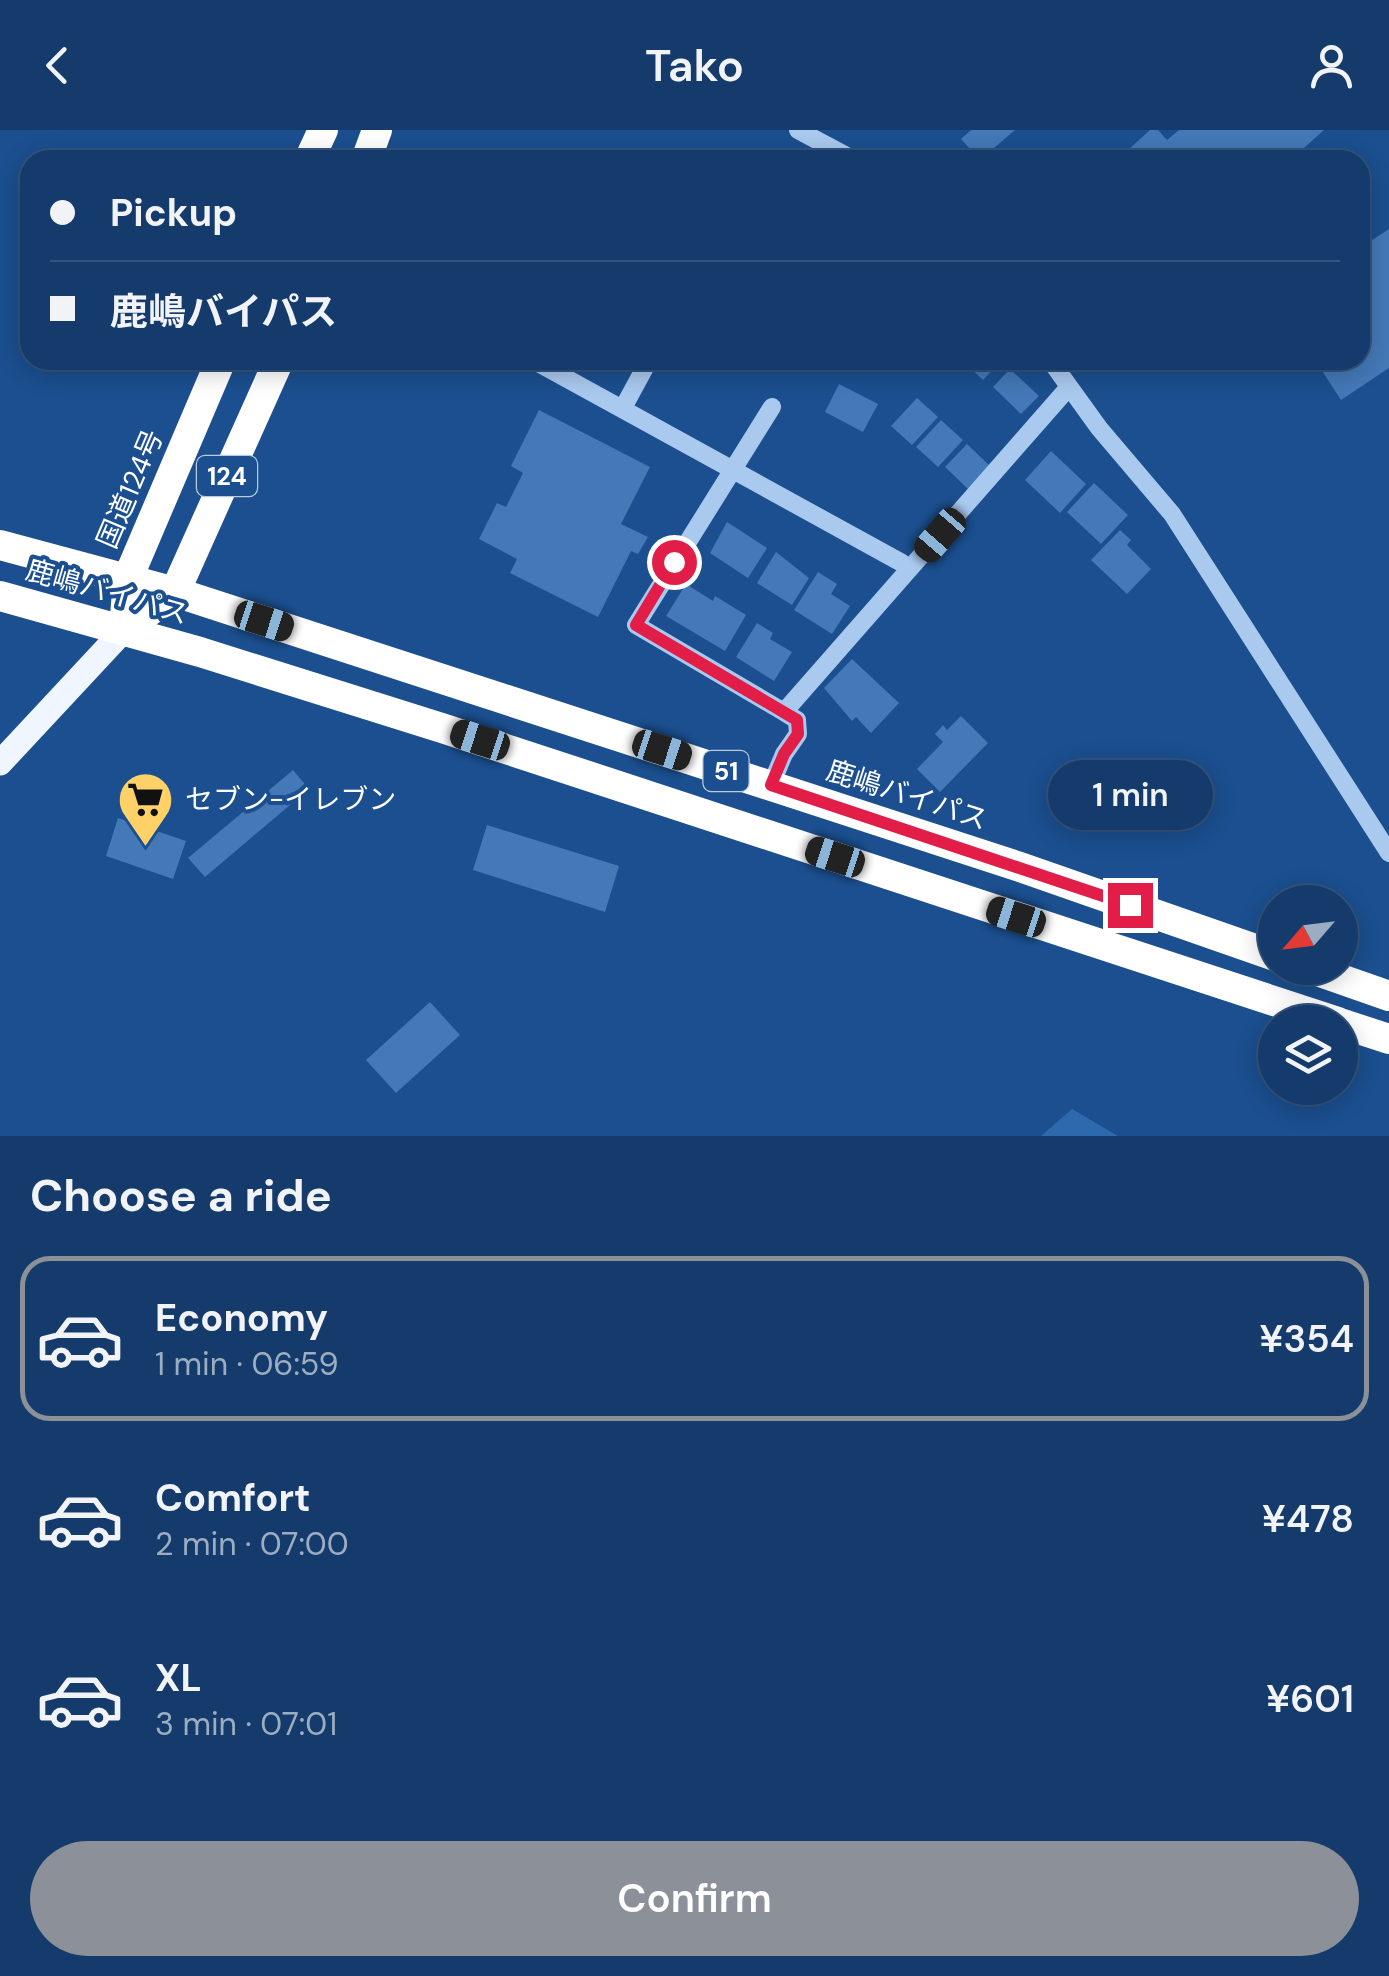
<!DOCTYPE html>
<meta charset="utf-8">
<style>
:root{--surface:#143b6b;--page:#214673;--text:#f1f3f6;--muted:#9dadc1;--line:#33557e;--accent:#8c9099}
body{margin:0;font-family:"DM Sans","Noto Sans JP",sans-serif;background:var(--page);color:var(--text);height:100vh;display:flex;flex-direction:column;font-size:38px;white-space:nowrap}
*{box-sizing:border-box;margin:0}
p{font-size:32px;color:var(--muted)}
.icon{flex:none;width:55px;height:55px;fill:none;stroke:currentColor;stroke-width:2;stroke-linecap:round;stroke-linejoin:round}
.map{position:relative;height:1006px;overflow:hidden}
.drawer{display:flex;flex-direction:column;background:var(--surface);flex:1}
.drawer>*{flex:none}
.hud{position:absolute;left:20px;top:20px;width:1350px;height:220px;border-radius:30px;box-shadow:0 5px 25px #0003,0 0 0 2px var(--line);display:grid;align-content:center;height:220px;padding:0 30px;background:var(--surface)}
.needle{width:65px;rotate:242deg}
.tools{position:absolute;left:1258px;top:755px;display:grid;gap:20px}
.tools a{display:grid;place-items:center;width:100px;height:100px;border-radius:50%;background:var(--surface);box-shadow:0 5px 25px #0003,0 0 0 2px var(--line);font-size:50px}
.end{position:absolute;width:45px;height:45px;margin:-22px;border:12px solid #e11d48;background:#fff;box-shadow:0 0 0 5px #fff}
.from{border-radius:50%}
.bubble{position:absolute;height:70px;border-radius:35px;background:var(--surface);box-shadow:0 5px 25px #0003,0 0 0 2px var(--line);font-size:32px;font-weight:600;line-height:70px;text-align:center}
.car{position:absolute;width:30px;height:60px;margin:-30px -15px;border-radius:12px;box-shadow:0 0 8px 2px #0007;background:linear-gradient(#222 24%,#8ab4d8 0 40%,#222 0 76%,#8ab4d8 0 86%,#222 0)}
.hud b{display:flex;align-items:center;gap:35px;height:95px;font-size:38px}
.hud b+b{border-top:2px solid var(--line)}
.hud i{width:25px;height:25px;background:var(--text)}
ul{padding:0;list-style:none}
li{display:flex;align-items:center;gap:30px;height:165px;margin:0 20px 15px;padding:0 10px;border:5px solid transparent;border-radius:30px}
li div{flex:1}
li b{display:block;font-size:38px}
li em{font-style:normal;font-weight:600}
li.on{border-color:var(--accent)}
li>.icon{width:90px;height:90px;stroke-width:1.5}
h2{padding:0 30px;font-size:45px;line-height:120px}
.primary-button{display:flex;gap:20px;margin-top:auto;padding:20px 30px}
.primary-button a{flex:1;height:115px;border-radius:60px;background:var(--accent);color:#fff;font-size:40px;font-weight:600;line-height:115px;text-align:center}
header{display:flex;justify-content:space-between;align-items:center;height:130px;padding:0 30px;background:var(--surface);font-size:45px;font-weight:600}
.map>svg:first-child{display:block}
.green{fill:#2e69ad}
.building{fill:#4478b7}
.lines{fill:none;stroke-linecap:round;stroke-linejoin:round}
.minor{stroke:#a9c9ee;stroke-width:18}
.major{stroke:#f0f6ff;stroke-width:25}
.highway{stroke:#fff;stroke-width:30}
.route{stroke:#e11d48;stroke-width:12}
.labels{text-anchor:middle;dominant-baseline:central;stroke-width:8;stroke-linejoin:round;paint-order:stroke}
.shield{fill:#1b4f8f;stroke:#bbcadd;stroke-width:2.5}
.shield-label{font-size:25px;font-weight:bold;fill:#fff}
.street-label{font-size:28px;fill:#fff;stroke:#1b4f8f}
.poi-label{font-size:28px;fill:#fff;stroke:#1b4f8f;text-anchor:start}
</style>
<header><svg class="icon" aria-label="back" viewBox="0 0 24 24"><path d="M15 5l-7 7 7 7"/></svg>Tako<svg class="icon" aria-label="person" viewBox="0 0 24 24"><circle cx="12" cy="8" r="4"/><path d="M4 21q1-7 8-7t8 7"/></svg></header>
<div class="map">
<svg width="1389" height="1006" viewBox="0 0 1389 1006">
<rect width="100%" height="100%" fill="#1b4f8f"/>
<path class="green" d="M1072,979l46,27h1h-78z"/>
<path class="building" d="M971,0h44l-35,30 -19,-21z
M1150,0h8l9,10 12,-10h145l-29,26 4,4h-182z
M1389,99v139l-48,32 -26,-40h45v-112z
M962,230h40l-19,20z
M1010,239l29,27 -18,18 -28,-27z
M839,254l39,20 -15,28 -38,-20z
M917,268l21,19 -26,28 -21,-19z
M539,280l111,57 -29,57 27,13 -10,17 -7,-3 -33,66 -88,-44 7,-14 -38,-20 18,-36 9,4 17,-34 -12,-7z
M941,290l22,20 -25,27 -22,-20z
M967,314l23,22 -22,23 -23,-22z
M1051,321l35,33 -26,29 -35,-33z
M1094,353l34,32 -27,29 -34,-32z
M727,392l40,26 -19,30 -38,-25z
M1120,400l11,10 -4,5 24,24 -24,25 -36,-34z
M776,422l33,26 -17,27 -35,-22z
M818,442l19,12 -6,10 19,12 -18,28 -38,-24z
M686,454l27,17 2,-5 31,19 -21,36 -59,-35z
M757,493l16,10 -3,6 22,13 -18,29 -38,-24z
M852,529l47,44 -28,30 -15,-16 -4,4 -28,-33z
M961,586l27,27 -48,49 -23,-23 26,-27 -8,-8 8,-9 4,5z
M293,640l16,19 -104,88 -17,-19z
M118,688l68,23 -13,38 -67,-23z
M487,695l132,41 -14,46 -132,-42z
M430,872l30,33 -64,58 -30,-33z"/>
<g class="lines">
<path class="minor" d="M798,0l56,30
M533,230l369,203
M1050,230l49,68 73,86 217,339
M772,277l-136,218 148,87 285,-325
M623,278l26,-48
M771,655l13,-31 14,-20 -1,-14 -13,-8"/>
<path class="major" d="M0,633l124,-133"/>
<path class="highway" d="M309,30l14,-30
M366,30l11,-30
M0,415l175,47 845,275 255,89
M0,466l200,56 245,77 893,293
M124,500l51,-38 104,-232
M124,500l4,-52 93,-218
M1309,838l80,28
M1340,893l49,16"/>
</g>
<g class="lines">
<path class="route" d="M674,432l-38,63 161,95 1,14 -14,20 -13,31 359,120"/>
</g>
<defs>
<symbol id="supermarket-pin" viewBox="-11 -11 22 30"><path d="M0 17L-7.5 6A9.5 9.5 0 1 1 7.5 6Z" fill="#ffd166" stroke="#1b4f8f"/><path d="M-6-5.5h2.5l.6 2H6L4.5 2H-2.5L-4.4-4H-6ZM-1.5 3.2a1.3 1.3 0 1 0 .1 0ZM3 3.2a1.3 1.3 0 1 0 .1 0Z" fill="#111"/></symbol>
</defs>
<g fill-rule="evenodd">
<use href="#supermarket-pin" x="114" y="638" width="63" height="86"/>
</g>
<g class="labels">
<g class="shield">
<rect x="197" y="326" width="60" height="40" rx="8"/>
<rect x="703.5" y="621" width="45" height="40" rx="8"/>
</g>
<g class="shield-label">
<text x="227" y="346">124</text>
<text x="726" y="641">51</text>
</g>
<g class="street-label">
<text transform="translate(130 359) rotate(-67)">国道124号</text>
<text transform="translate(107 462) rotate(16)">鹿嶋バイパス</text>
<text transform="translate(907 665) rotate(18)">鹿嶋バイパス</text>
</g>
<g class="poi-label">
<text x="185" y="669">セブン-イレブン</text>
</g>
</g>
</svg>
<div class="tools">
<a><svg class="needle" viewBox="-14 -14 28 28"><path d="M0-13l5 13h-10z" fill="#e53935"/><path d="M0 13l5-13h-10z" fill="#9dadc1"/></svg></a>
<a><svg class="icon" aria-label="layers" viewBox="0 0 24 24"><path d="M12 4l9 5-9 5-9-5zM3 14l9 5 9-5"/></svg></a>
</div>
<i class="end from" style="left:674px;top:432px"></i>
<i class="end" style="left:1130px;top:775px"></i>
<div class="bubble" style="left:1048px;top:630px;width:165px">1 min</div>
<i class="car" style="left:940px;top:405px;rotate:221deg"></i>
<i class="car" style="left:264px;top:491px;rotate:108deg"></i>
<i class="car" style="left:480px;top:610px;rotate:288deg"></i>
<i class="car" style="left:662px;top:620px;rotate:108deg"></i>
<i class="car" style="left:835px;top:727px;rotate:288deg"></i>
<i class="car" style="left:1016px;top:787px;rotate:288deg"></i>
<div class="hud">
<b><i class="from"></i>Pickup</b>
<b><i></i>鹿嶋バイパス</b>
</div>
</div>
<section class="drawer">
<h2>Choose a ride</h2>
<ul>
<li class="on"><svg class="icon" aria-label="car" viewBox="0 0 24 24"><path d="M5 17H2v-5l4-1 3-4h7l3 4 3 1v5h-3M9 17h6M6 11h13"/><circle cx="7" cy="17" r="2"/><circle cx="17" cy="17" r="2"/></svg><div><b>Economy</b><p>1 min · 06:59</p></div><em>¥354</em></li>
<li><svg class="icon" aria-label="car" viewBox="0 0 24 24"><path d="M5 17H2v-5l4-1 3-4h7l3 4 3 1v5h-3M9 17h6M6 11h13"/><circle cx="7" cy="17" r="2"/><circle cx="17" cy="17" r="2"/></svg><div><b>Comfort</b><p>2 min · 07:00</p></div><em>¥478</em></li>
<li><svg class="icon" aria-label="car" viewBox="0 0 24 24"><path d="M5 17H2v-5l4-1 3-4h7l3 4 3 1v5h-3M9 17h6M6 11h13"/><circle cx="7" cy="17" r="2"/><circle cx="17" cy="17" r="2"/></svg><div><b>XL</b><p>3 min · 07:01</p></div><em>¥601</em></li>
</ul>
<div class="primary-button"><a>Confirm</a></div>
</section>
